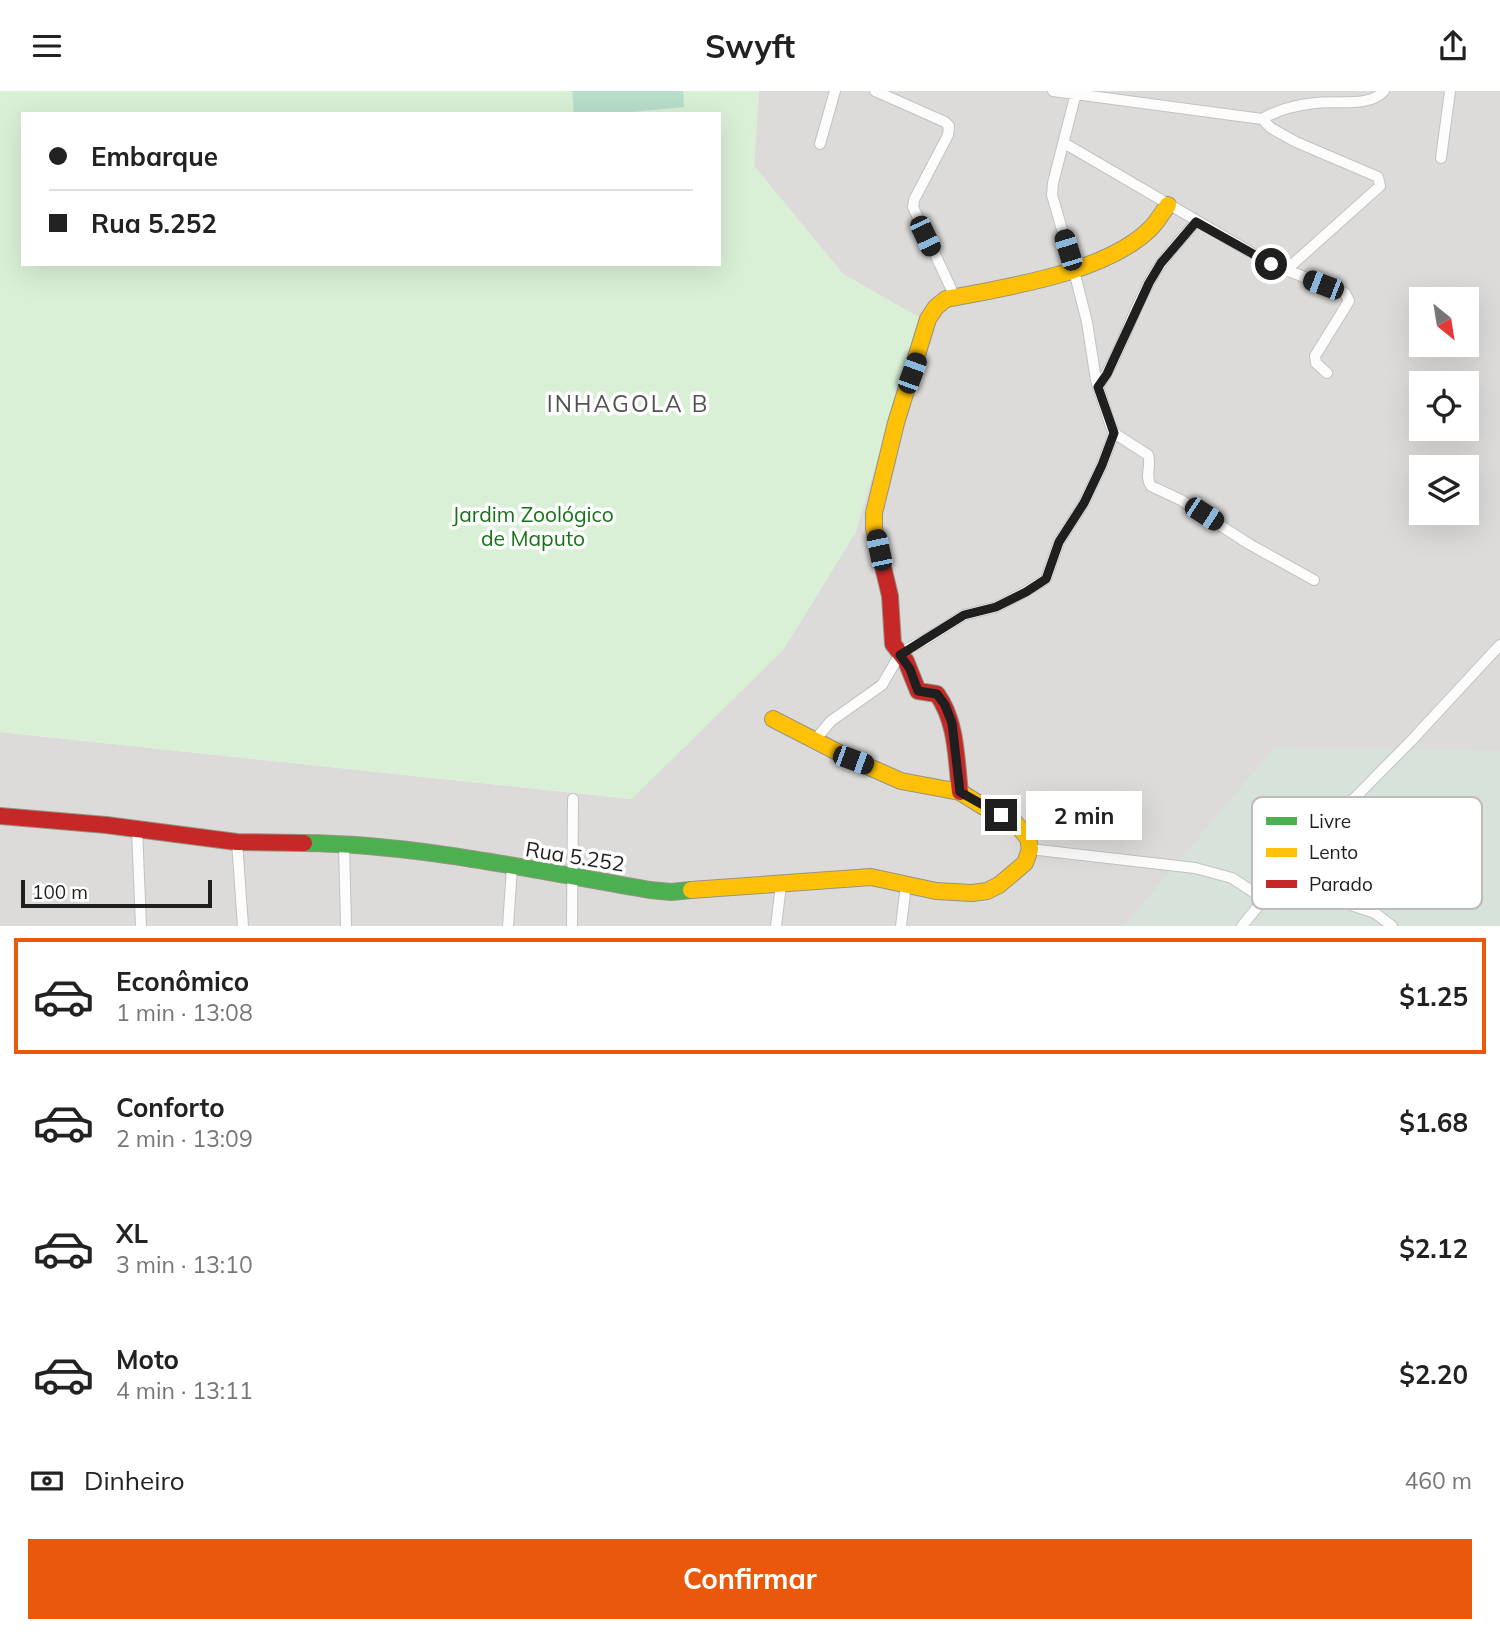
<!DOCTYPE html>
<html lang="pt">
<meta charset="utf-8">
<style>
:root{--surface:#fff;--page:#f2f2f2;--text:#222;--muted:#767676;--line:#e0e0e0;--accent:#ea580c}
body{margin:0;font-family:Mulish,sans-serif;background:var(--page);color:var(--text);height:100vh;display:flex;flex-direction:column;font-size:26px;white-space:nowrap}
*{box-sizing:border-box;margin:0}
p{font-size:23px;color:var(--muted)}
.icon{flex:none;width:38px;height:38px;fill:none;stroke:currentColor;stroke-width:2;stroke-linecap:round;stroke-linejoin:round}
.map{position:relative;height:835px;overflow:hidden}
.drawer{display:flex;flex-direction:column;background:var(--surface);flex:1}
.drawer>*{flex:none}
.banner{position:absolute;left:21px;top:21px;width:700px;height:154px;border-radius:0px;box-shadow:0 7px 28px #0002;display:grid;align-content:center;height:154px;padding:0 28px;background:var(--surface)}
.needle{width:46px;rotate:150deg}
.tools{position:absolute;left:1409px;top:196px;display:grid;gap:14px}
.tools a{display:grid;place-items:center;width:70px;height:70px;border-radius:0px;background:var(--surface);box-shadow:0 7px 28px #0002;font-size:35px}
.scale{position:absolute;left:21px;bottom:18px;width:191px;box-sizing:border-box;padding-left:7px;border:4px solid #1f1f1f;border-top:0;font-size:19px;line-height:24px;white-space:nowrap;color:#1f1f1f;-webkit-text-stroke:5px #fff;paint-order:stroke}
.end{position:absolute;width:32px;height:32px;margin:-16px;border:9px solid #1f1f1f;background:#fff;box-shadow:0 0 0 4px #fff}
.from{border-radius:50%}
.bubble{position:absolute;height:49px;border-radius:0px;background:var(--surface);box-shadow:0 7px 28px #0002;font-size:23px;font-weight:700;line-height:49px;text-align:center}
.car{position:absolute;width:21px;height:42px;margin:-21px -10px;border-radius:9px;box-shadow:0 0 5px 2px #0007;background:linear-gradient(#222 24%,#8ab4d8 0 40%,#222 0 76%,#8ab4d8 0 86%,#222 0)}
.banner b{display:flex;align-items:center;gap:24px;height:66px;font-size:26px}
.banner b+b{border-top:2px solid var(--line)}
.banner i{width:18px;height:18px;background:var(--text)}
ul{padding:12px 0 0;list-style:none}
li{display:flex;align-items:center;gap:21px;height:116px;margin:0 14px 10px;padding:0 14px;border:4px solid transparent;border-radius:0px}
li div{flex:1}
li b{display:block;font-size:26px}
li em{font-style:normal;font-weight:700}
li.selected{border-color:var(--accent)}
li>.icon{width:63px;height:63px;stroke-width:1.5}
.pay{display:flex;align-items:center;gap:18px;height:77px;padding:0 28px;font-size:26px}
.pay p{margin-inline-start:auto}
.action{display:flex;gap:14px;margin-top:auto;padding:14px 28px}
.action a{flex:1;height:80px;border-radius:0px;background:var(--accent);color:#fff;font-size:28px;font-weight:700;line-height:80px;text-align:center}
header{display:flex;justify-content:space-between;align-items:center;height:91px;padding:0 28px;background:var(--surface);font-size:32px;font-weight:700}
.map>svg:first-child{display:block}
.residential{fill:#dcdbd9;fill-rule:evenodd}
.wetland{fill:#d7e2da}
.park{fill:#d9f0d6;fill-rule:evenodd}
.pitch{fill:#b8dfcb}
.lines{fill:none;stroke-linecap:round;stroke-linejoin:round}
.street-casing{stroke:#c3c2c0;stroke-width:12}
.fast-casing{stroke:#959482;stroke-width:18}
.slow-casing{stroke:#959482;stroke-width:18}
.jam-casing{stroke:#959482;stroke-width:18}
.street{stroke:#fcfcfc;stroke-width:10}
.fast{stroke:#4caf50;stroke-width:16}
.slow{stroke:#ffc107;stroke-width:16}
.jam{stroke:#c62828;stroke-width:16}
.route{stroke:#1f1f1f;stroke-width:9}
.labels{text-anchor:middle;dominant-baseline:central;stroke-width:7;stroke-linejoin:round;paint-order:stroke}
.park-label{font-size:21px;fill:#177317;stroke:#fff}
.street-label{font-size:21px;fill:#1f1f1f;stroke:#fff}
.neighbourhood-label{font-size:23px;letter-spacing:2px;fill:#525252;stroke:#fff}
.key{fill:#fff;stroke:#bcbcbc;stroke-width:2}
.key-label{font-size:19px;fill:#1f1f1f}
</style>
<header><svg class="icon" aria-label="menu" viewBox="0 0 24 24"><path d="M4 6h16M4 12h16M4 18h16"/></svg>Swyft<svg class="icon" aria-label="share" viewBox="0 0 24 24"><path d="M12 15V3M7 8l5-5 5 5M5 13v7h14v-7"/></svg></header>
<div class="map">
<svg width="1500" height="835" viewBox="0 0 1500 835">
<rect width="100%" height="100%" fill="#edebe8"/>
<path class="residential" d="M759,0h741v835h-1500v-194l631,67 287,-481 -75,-44 -89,-108zM1421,208h45v46h-45zM1421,292h45v46h-45zM1421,376h45v46h-45z"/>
<path class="wetland" d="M1274,657l226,2v176h-376z"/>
<path class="park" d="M0,0h759l-5,75 89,108 76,43 -63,215 -72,117 -152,150 -632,-67zM23,23h696v150h-696z"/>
<path class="pitch" d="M572,0h111l1,16 -74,7h-36z"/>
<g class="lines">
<defs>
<path id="street" d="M875,0l70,31 4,4 -1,9 -34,65 -1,7 42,90
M1053,0l209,28 9,9 25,14 82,35 2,9 -95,85
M1076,2l-23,90 -1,12 22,76 13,51 9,58 14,44 4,9 34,22c4,11 -4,21 3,31l30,14 68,44 65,36
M1262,28c15,-9 35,-14 53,-16 21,-3 54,5 69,-12
M1064,52l207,121 74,29 4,8 -34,55 1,7 11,10
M820,53l15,-53
M1441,67l9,-67
M1098,296c22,-32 32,-70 51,-104 12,-23 30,-41 47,-61
M814,650l17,-20 51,-36 18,-31 7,-5 18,-9 39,-25 32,-8 29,-15 21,-13 13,-37 25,-39 18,-38 12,-32
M137,738l4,97
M237,751l6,84
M344,752l2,83
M1030,758l165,19 37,10 32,21 -22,27
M1294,777l57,37 24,8 17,13
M1264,808l21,-16 38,-53 88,-89 89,-96
M508,835l4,-59
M572,835l1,-127
M776,835l5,-41
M901,835l5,-41"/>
<path id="fast" d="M304,752c114,1 234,28 346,47l21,2 20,-2"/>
<path id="slow" d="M879,459l-5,-22v-15l22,-90 32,-104 8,-12 10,-8c61,-12 161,-26 206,-72 6,-7 11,-15 16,-22
M691,799l180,-13 65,14 36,2 15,-2 12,-6 26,-22 5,-14 -2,-11 -16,-19 -28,-12 -24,-15 -59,-11 -48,-21 -80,-41"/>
<path id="jam" d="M879,459l11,46 3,48 13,17 12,30 19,3c20,28 19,65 23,98
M0,725l106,9 131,17 67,1"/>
</defs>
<use href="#street" class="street-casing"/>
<use href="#fast" class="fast-casing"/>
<use href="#slow" class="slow-casing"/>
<use href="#jam" class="jam-casing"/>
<use href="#street" class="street"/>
<use href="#fast" class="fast"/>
<use href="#slow" class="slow"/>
<use href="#jam" class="jam"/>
</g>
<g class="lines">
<path class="route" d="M1001,724l-41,-23 -8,-69 -7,-18 -8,-11 -19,-3 -8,-22 -10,-14 64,-40 32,-8 30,-15 20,-13 13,-37 25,-39 18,-38 12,-32 -16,-46 9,-13 42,-91 12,-20 35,-41 75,42"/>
</g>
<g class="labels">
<g class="park-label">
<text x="533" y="423">Jardim Zoológico<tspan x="533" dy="24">de Maputo</tspan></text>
</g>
<g class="street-label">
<text transform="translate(575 765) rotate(9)">Rua 5.252</text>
</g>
<g class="neighbourhood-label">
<text x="628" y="312">INHAGOLA B</text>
</g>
</g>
<rect x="1252" y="706" width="230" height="112" rx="10" class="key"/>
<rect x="1266" y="726" width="31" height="8" fill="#4caf50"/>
<rect x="1266" y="757" width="31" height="9" fill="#ffc107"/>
<rect x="1266" y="789" width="31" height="8" fill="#c62828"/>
<g class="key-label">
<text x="1309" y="737">Livre</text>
<text x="1309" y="768">Lento</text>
<text x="1309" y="800">Parado</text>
</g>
</svg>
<div class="tools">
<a><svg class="needle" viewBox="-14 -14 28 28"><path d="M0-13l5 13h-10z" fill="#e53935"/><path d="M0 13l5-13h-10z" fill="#767676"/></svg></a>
<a><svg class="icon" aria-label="locate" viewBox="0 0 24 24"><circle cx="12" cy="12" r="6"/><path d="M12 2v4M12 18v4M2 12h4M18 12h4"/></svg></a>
<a><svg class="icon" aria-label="layers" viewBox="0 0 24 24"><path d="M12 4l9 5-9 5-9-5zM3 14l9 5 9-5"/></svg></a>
</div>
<div class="scale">100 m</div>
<i class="end from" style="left:1271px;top:173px"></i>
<i class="end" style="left:1001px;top:724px"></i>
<div class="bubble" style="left:1026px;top:700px;width:116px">2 min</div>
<i class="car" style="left:925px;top:145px;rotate:155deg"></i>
<i class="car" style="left:1068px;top:159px;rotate:343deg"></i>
<i class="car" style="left:1323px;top:194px;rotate:291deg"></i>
<i class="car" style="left:912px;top:282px;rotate:20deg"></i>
<i class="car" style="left:1204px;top:423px;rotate:123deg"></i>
<i class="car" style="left:879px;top:459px;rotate:348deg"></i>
<i class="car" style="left:853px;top:669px;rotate:110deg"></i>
<div class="banner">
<b><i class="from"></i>Embarque</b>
<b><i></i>Rua 5.252</b>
</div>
</div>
<section class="drawer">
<ul>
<li class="selected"><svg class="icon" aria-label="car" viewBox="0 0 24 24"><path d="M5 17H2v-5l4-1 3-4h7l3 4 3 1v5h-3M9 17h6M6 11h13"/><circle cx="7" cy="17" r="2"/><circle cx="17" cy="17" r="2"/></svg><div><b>Econômico</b><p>1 min · 13:08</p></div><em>$1.25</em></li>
<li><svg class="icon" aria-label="car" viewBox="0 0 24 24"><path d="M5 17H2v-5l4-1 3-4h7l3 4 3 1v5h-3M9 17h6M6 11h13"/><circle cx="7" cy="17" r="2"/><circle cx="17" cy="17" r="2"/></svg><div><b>Conforto</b><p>2 min · 13:09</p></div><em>$1.68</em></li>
<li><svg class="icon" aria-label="car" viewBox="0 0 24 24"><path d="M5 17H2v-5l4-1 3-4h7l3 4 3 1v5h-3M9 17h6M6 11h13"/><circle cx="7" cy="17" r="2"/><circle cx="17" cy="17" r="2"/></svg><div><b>XL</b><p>3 min · 13:10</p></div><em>$2.12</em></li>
<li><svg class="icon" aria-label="car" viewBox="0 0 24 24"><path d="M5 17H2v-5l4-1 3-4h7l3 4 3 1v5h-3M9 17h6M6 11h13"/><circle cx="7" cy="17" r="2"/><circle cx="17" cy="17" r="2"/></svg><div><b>Moto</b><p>4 min · 13:11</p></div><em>$2.20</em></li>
</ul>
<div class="pay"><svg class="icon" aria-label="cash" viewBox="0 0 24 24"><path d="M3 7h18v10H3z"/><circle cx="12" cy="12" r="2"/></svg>Dinheiro<p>460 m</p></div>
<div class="action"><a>Confirmar</a></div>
</section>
